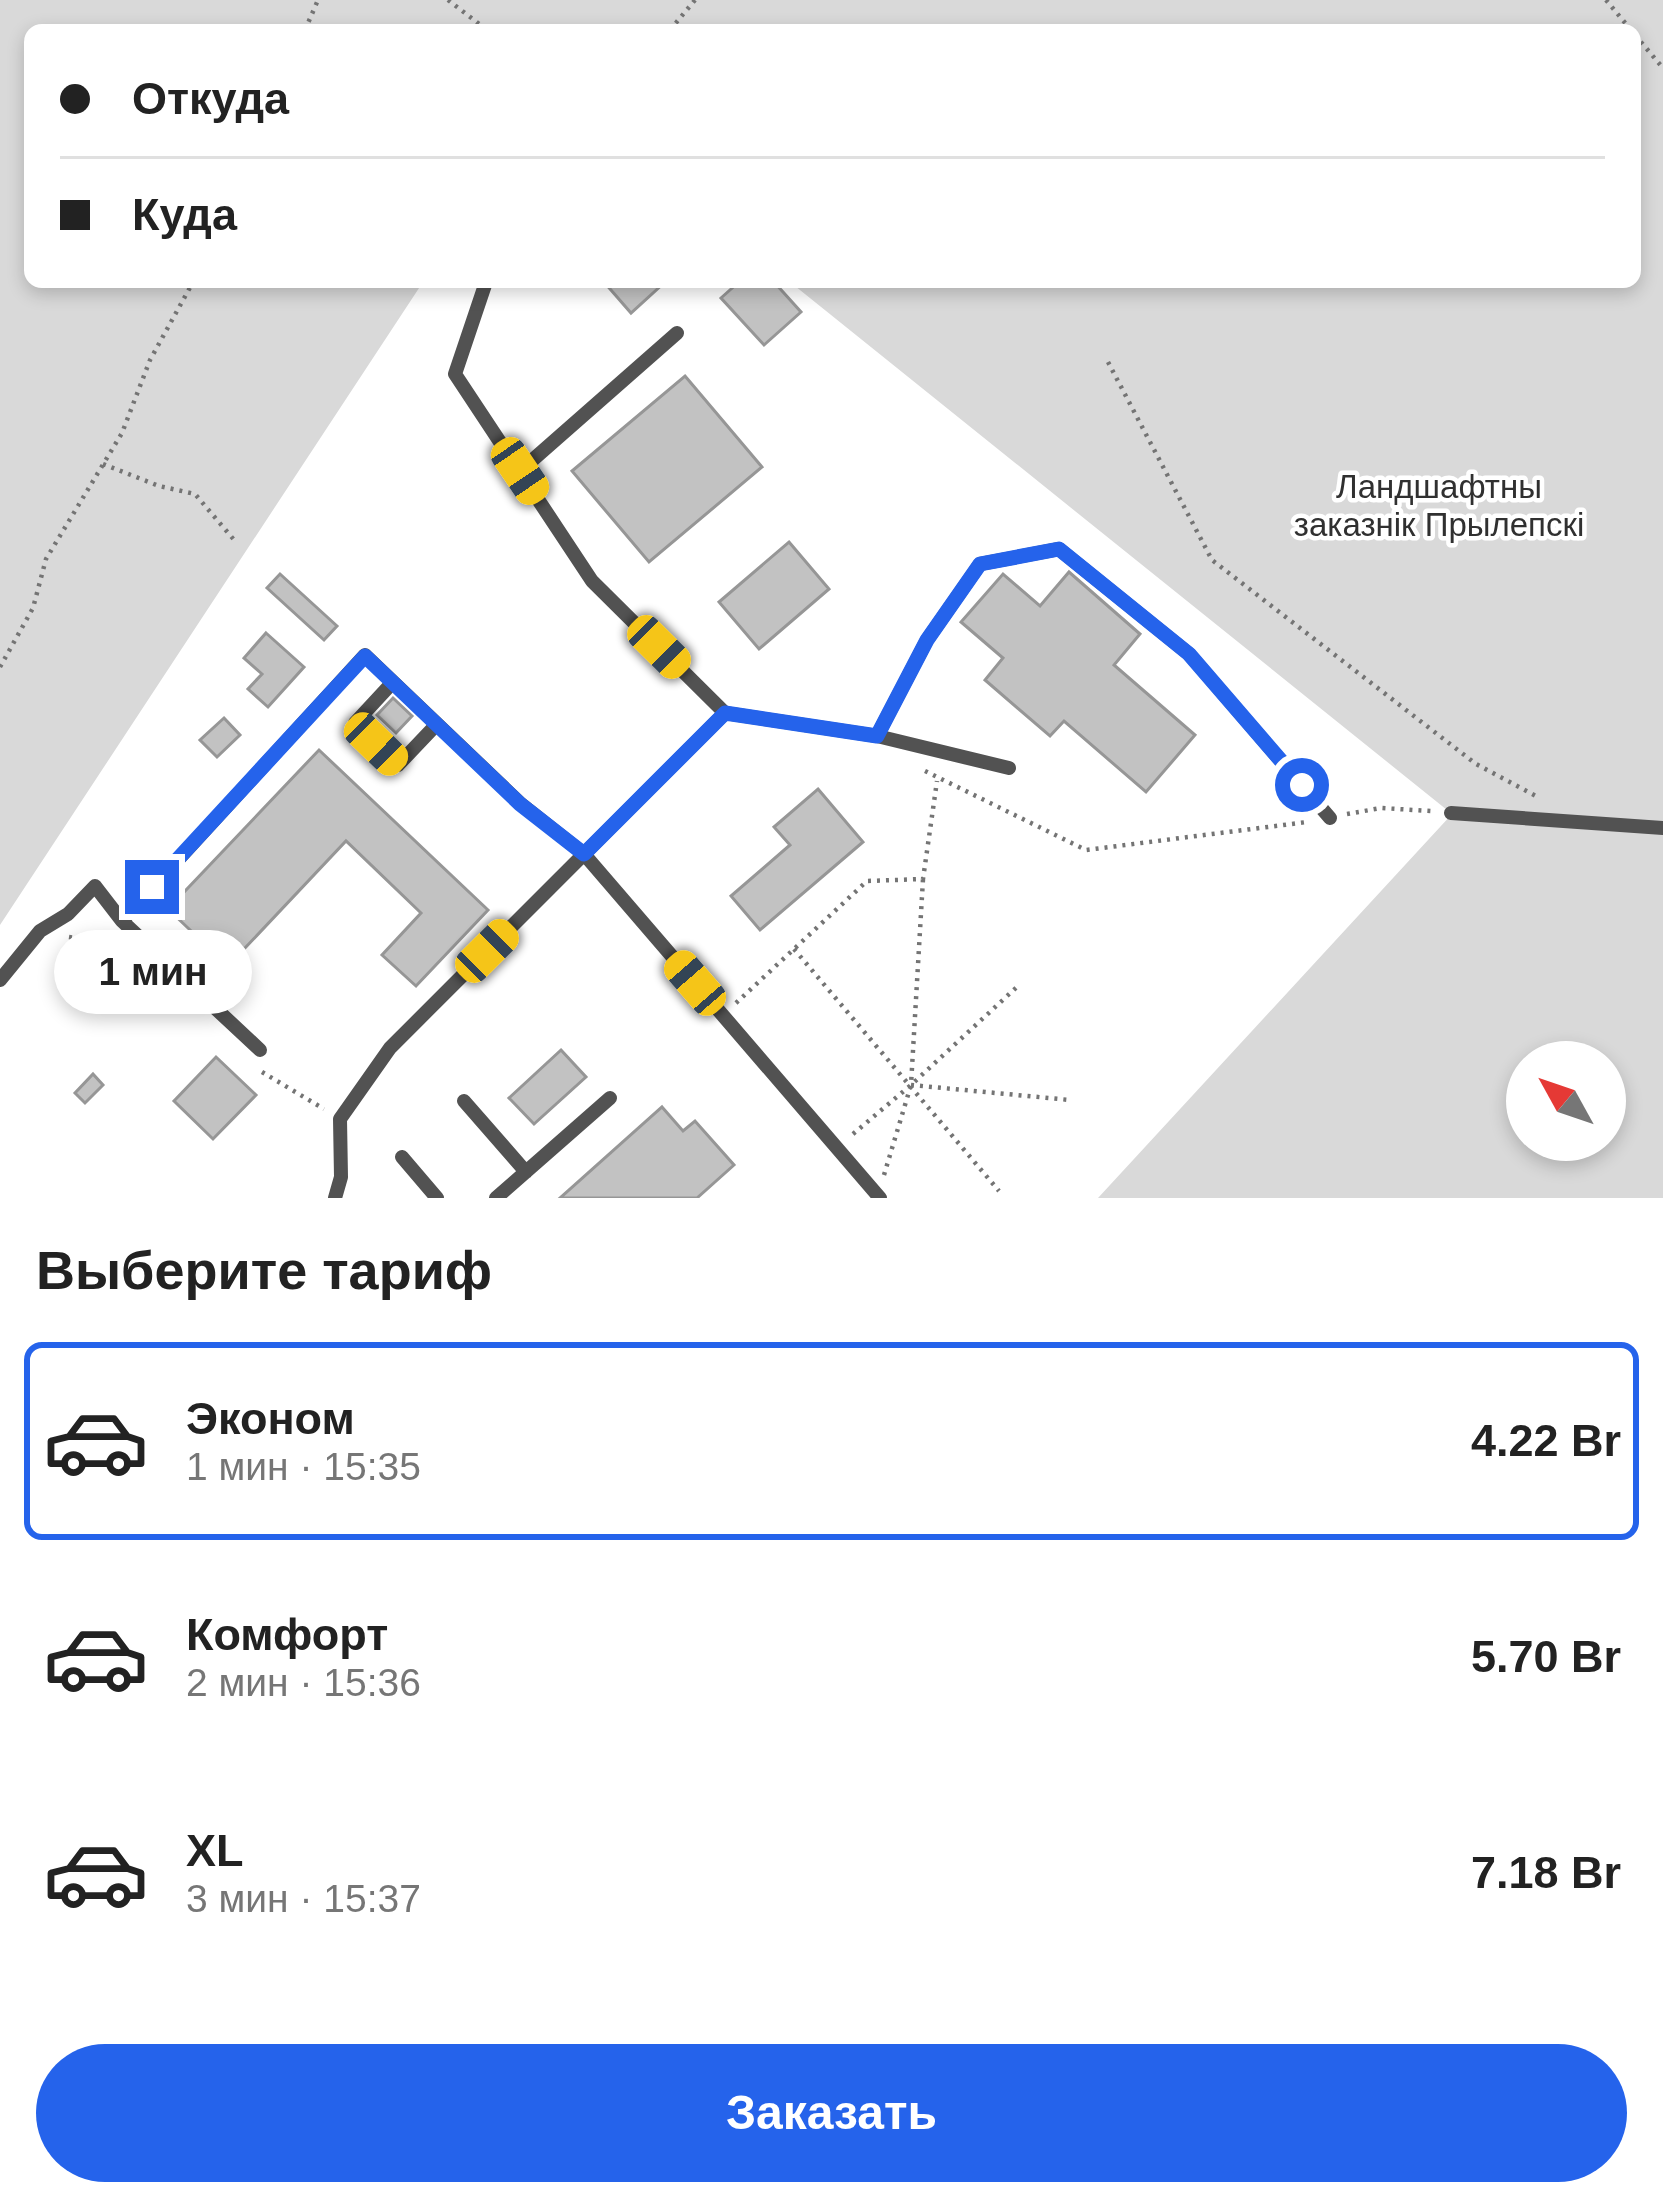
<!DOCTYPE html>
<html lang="ru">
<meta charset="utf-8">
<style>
:root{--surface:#fff;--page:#f6f6f6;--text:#222;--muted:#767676;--line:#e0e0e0;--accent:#2563eb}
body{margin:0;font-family:Arial,sans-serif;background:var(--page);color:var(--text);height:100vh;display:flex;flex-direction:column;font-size:45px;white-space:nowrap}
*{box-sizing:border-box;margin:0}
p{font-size:39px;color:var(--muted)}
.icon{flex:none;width:66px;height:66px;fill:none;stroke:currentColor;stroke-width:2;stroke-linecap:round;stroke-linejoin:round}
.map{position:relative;height:1198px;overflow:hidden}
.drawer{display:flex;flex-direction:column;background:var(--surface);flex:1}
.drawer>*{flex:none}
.top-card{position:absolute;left:24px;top:24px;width:1617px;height:264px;border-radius:18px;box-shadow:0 6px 18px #0003;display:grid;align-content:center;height:264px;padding:0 36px;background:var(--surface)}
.needle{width:78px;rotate:310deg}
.buttons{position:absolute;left:1506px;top:1041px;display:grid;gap:24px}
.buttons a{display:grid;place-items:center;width:120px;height:120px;border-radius:50%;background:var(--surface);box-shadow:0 6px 18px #0003;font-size:60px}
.end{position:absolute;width:54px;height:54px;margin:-27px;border:15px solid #2563eb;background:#fff;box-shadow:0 0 0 6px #fff}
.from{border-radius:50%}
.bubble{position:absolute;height:84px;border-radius:42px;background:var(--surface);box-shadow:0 6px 18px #0003;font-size:39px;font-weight:600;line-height:84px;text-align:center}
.car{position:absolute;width:36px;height:72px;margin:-36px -18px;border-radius:15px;box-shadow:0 0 9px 3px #0007;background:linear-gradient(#f5c518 24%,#345 0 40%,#f5c518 0 76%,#345 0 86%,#f5c518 0)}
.top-card b{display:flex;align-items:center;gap:42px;height:114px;font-size:45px}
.top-card b+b{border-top:3px solid var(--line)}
.top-card i{width:30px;height:30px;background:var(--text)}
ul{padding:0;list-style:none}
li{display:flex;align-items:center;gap:36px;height:198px;margin:0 24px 18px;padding:0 12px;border:6px solid transparent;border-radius:18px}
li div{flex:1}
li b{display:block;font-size:45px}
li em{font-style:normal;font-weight:600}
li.selected{border-color:var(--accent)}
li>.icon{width:108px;height:108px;stroke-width:1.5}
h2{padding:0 36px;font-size:54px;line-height:144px}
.button{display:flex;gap:24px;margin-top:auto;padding:24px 36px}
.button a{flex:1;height:138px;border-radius:72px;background:var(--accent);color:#fff;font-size:48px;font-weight:600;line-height:138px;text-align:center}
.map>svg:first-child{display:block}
.green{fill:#d9d9d9;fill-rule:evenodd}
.building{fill:#c2c2c2;stroke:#969696;stroke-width:3}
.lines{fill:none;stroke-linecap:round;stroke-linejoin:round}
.path{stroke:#747474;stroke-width:4.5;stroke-dasharray:3 6;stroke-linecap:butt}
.lane{stroke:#525252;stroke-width:14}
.route{stroke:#2563eb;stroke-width:15}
.labels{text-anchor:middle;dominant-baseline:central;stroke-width:9;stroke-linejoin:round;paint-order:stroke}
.park-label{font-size:33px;fill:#303030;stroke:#fff}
</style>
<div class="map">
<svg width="1663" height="1198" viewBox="0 0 1663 1198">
<rect width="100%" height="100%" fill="#fff"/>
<path class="green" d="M0,0h1663v1198h-565l354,-384 -662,-532h845v-252h-1605v252h393l-423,643zM1527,1062h78v78h-78z"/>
<path class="building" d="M604,282h61l-34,31z
M739,282h35l27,30 -37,33 -43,-47z
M685,376l77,91 -113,95 -77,-91z
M789,542l40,47 -70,60 -40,-47z
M1069,572l71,62 -26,31 81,70 -49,57 -82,-71 -14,15 -65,-56 18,-22 -42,-36 42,-48 37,32z
M280,574l57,52 -13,14 -57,-52z
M266,633l38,34 -36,40 -20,-18 14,-15 -18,-16z
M393,698l19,18 -16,17 -19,-18z
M224,718l16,17 -23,22 -17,-17z
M319,750l169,160 -72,76 -34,-31 39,-42 -75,-72 -118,125 -60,-57z
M818,789l45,53 -103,88 -29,-34 59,-51 -16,-18z
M561,1050l25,27 -52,47 -25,-26z
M216,1057l40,38 -43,44 -39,-38z
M93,1074l10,11 -18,18 -10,-10z
M662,1107l21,24 12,-10 39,44 -37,33h-137z"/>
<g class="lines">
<path class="path" d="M448,0l39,30
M1606,0l25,30
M305,30l13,-30
M670,30l25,-30
M1635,35l28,33
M1108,362l104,198 264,204 60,32
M103,464l56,22 36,8 40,47
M0,667l33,-59 13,-49 76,-126 28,-73 43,-78
M925,771l161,79 221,-28
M1347,814l34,-6 50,3
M69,937l42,7 10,8
M794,949l205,242
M736,1003l131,-122 56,-2 14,-98
M262,1072l62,37
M911,1085l159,15
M853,1134l58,-49 12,-206
M884,1175l27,-90 108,-100"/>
<path class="lane" d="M520,471l157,-138
M393,682l-38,41 43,42 39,-41
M725,713l152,23 132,32
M877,736l50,-96 53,-76 79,-15 130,105 141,164
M1451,813l212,15
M0,980l40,-49 28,-17 27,-28 27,35
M260,1050l-138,-129 243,-266 156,149 63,50 141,-141 -133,-132 -137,-207 31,-92
M464,1101l62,71
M402,1157l35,41
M335,1198l6,-21 -1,-58 50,-71 194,-194 296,344
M496,1198l114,-100"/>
</g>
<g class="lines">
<path class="route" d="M152,887l213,-231 155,148 64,50 141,-141 152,23 50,-96 53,-76 79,-15 130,105 113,131"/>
</g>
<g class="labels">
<g class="park-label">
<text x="1439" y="486">Ландшафтны<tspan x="1439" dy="38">заказнік Прылепскі</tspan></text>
</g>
</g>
</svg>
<div class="buttons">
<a><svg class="needle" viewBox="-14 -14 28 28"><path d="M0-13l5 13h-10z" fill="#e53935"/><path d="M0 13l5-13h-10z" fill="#767676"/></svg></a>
</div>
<i class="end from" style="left:1302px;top:785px"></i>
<i class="end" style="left:152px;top:887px"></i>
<div class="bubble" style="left:54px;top:930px;width:198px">1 мин</div>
<i class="car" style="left:520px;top:471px;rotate:146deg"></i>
<i class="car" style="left:659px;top:647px;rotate:135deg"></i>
<i class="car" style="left:376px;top:744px;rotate:134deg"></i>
<i class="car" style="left:487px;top:951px;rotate:45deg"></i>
<i class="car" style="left:695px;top:983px;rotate:319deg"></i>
<div class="top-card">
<b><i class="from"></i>Откуда</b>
<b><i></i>Куда</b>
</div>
</div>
<section class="drawer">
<h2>Выберите тариф</h2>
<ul>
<li class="selected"><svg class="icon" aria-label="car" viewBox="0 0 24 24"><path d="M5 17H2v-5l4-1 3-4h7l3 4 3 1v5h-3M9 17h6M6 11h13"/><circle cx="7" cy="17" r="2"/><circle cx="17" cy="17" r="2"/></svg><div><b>Эконом</b><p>1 мин · 15:35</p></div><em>4.22 Br</em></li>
<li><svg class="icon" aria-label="car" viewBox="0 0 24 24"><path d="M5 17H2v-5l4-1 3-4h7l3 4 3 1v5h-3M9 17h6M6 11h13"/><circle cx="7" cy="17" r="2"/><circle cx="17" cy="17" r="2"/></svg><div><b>Комфорт</b><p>2 мин · 15:36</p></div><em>5.70 Br</em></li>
<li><svg class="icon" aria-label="car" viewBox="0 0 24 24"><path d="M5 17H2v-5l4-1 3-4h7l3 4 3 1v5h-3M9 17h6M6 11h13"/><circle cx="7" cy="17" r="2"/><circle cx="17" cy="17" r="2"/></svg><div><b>XL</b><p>3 мин · 15:37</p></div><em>7.18 Br</em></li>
</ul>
<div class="button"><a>Заказать</a></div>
</section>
